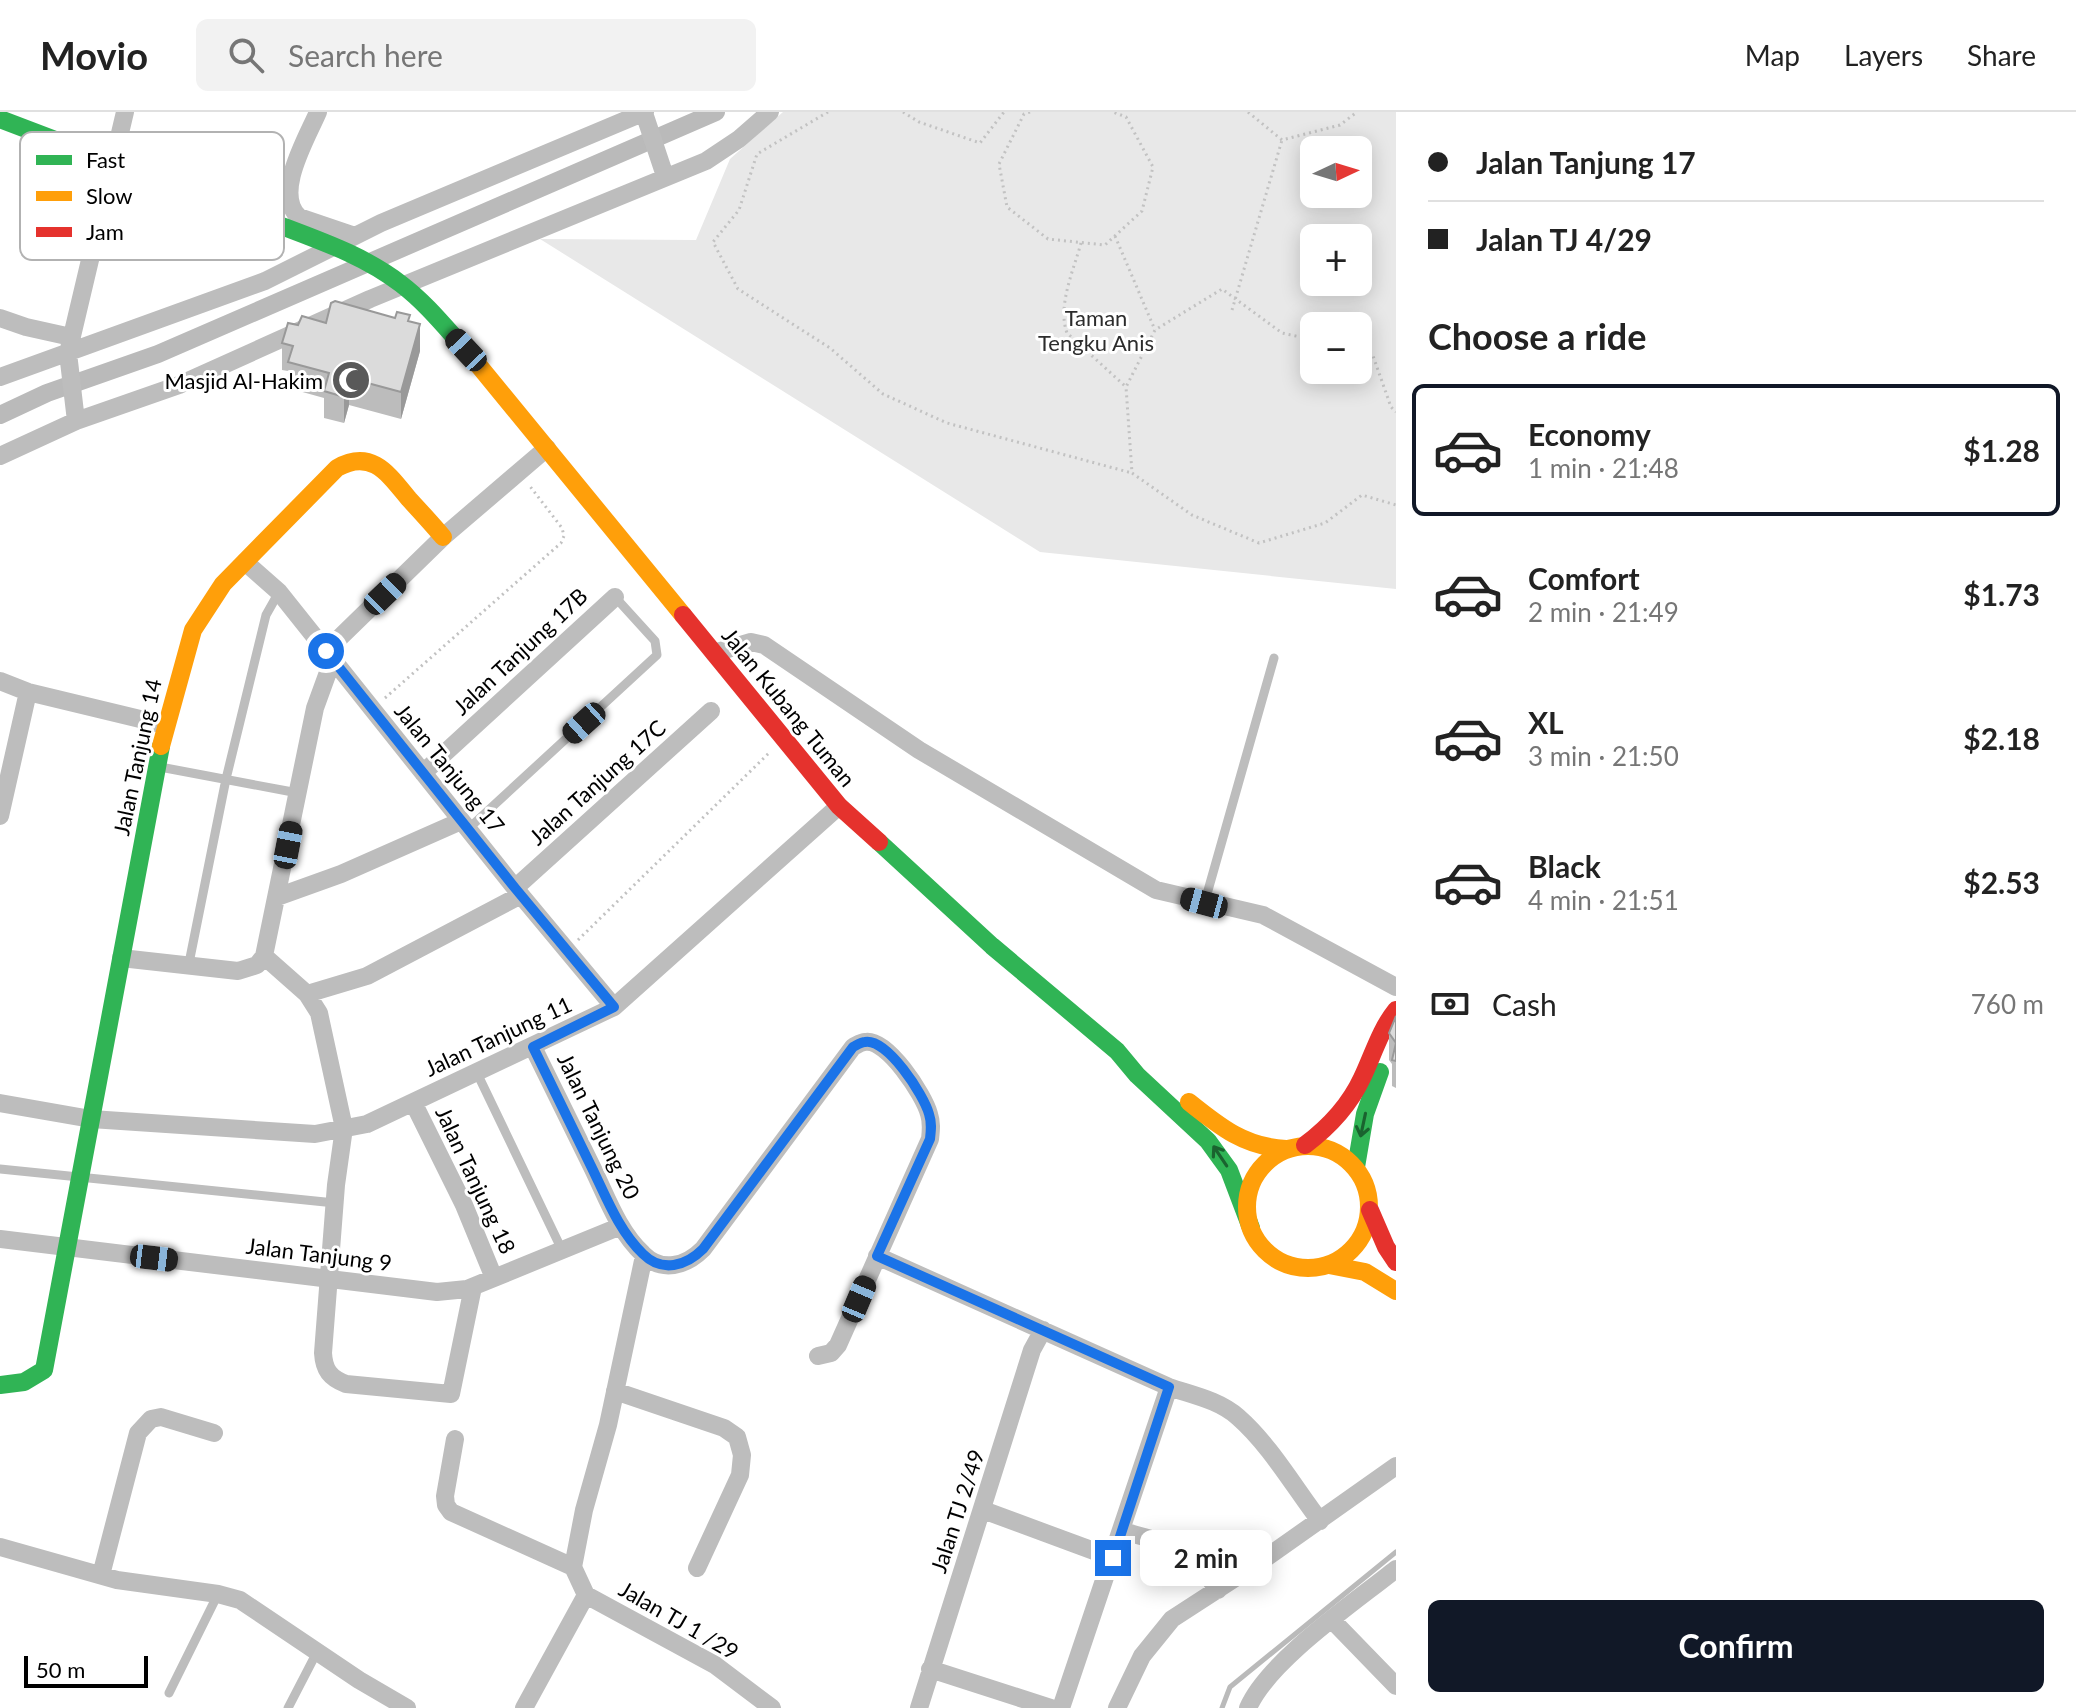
<!DOCTYPE html>
<meta charset="utf-8">
<style>
:root{--surface:#fff;--page:#f2f2f2;--text:#222;--muted:#767676;--line:#e0e0e0;--accent:#111827}
body{margin:0;font-family:Lato,sans-serif;background:var(--page);color:var(--text);height:100vh;display:flex;flex-direction:column;font-size:30px;white-space:nowrap}
*{box-sizing:border-box;margin:0}
p{font-size:26px;color:var(--muted)}
.icon{flex:none;width:44px;height:44px;fill:none;stroke:currentColor;stroke-width:2;stroke-linecap:round;stroke-linejoin:round}
.map{position:relative;flex:1;overflow:hidden}
.side{display:flex;flex-direction:column;background:var(--surface);width:680px}
.side>*{flex:none}
.banner{display:grid;align-content:center;height:176px;padding:0 32px;background:var(--surface)}
.needle{width:52px;rotate:86deg}
.buttons{position:absolute;left:1300px;top:24px;display:grid;gap:16px}
.buttons a{display:grid;place-items:center;width:72px;height:72px;border-radius:12px;background:var(--surface);box-shadow:0 4px 20px #0003;font-size:40px}
.scale{position:absolute;left:24px;bottom:20px;width:124px;box-sizing:border-box;padding-left:8px;border:4px solid #000;border-top:0;font-size:22px;line-height:28px;white-space:nowrap;color:#000;-webkit-text-stroke:6px #fff;paint-order:stroke}
.end{position:absolute;width:36px;height:36px;margin:-18px;border:10px solid #1a73e8;background:#fff;box-shadow:0 0 0 4px #fff}
.from{border-radius:50%}
.bubble{position:absolute;height:56px;border-radius:12px;background:var(--surface);box-shadow:0 4px 20px #0003;font-size:26px;font-weight:700;line-height:56px;text-align:center}
.car{position:absolute;width:24px;height:48px;margin:-24px -12px;border-radius:10px;box-shadow:0 0 6px 2px #0007;background:linear-gradient(#222 24%,#8ab4d8 0 40%,#222 0 76%,#8ab4d8 0 86%,#222 0)}
.banner b{display:flex;align-items:center;gap:28px;height:76px;font-size:30px}
.banner b+b{border-top:2px solid var(--line)}
.banner i{width:20px;height:20px;background:var(--text)}
ul{padding:0;list-style:none}
li{display:flex;align-items:center;gap:24px;height:132px;margin:0 16px 12px;padding:0 16px;border:4px solid transparent;border-radius:12px}
li div{flex:1}
li b{display:block;font-size:30px}
li em{font-style:normal;font-weight:700}
li.on{border-color:var(--accent)}
li>.icon{width:72px;height:72px;stroke-width:1.5}
h2{padding:0 32px;font-size:36px;line-height:96px}
.pay{display:flex;align-items:center;gap:20px;height:88px;padding:0 32px;font-size:30px}
.pay p{margin-inline-start:auto}
.cta{display:flex;gap:16px;margin-top:auto;padding:16px 32px}
.cta a{flex:1;height:92px;border-radius:12px;background:var(--accent);color:#fff;font-size:32px;font-weight:700;line-height:92px;text-align:center}
header{display:flex;align-items:center;gap:48px;box-sizing:border-box;height:112px;padding:0 40px;background:var(--surface);border-bottom:2px solid var(--line)}
header strong{font-size:38px}
nav{display:flex;gap:44px;margin-inline-start:auto;font-size:28px}
.search{width:560px;height:72px;background:var(--page);display:flex;align-items:center;gap:20px;box-sizing:border-box;padding:0 28px;border-radius:12px;color:var(--muted);font-size:30px}
main{display:flex;flex:1;min-height:0}
.map>svg:first-child{display:block}
.green{fill:#e8e8e8;fill-rule:evenodd}
.lines{fill:none;stroke-linecap:round;stroke-linejoin:round}
.stream{stroke:#bababa;stroke-width:5}
.canal{stroke:#bababa;stroke-width:18}
.path{stroke:#c2c2c2;stroke-width:3;stroke-dasharray:2 4;stroke-linecap:butt}
.lane{stroke:#bdbdbd;stroke-width:9}
.street{stroke:#bdbdbd;stroke-width:18}
.fast{stroke:#30b455;stroke-width:18}
.slow{stroke:#ff9f0a;stroke-width:18}
.jam{stroke:#e5322d;stroke-width:18}
.fast-bridge{stroke:#30b455;stroke-width:18}
.wall{fill:#bcbcbc}
.shaded-wall{fill:#999}
.building{fill:#dbdbdb;stroke:#999;stroke-width:2}
.oneway{stroke:#1a632f}
.route{stroke:#1a73e8;stroke-width:10}
.labels{text-anchor:middle;dominant-baseline:central;stroke-width:6;stroke-linejoin:round;paint-order:stroke}
.park-label{font-size:22px;fill:#2c2c2c;stroke:#fff}
.poi-label{font-size:22px;fill:#000;stroke:#fff;text-anchor:end}
.street-label{font-size:22px;fill:#000;stroke:#fff}
.key{fill:#fff;stroke:#b2b2b2;stroke-width:2}
.key-label{font-size:22px;fill:#000}
</style>
<header>
<strong>Movio</strong>
<div class="search"><svg class="icon" aria-label="search" viewBox="0 0 24 24"><circle cx="10" cy="10" r="6"/><path d="M15 15l6 6"/></svg>Search here</div>
<nav><a>Map</a><a>Layers</a><a>Share</a></nav>
</header>
<main>
<div class="map">
<svg width="1396" height="1596" viewBox="0 0 1396 1596">
<rect width="100%" height="100%" fill="#fff"/>
<path class="green" d="M783,0h613v477l-356,-37 -500,-313 156,1 34,-81zM1314,38h44v44h-44zM1314,126h44v44h-44zM1314,214h44v44h-44z"/>
<g class="lines">
<path class="stream" d="M1222,1596l8,-21 166,-135"/>
<path class="canal" d="M0,303l47,-22 111,-39 558,-242"/>
<path class="path" d="M828,0l-71,42 -18,56 -26,32 25,47 92,59 53,46 64,29 185,50
M903,0l16,10 61,21 24,-31
M1030,0l-6,2 -25,50 8,43 41,32 57,6 37,-34 11,-44 -27,-50 -13,-5
M1248,0l34,28 58,-15 17,-13
M1115,124l40,94
M1081,131c-7,26 -24,63 -14,90l58,53
M1232,198l50,-170
M1314,228l-32,-7 -60,-44 -67,41 -29,57 6,86 60,42 67,28 66,-20 37,-28 34,10
M1358,238l14,3 19,54 5,5
M385,586l176,-155 3,-7 -2,-8 -33,-43
M578,828l192,-188"/>
<path class="lane" d="M160,655l138,26
M468,717l189,-174 -2,-14 -40,-44
M1205,789l69,-243
M188,856l38,-189 40,-164 13,-23
M477,961l85,177
M0,1057l335,34
M169,1581l49,-99
M288,1596l29,-56"/>
<path class="street" d="M318,0c-11,26 -45,82 -19,105l56,19
M644,1l21,63
M0,206l26,9 45,10
M0,265l265,-96 116,-58 264,-111
M76,309l-8,-68 57,-241
M0,344l76,-35 103,-36 191,-86 336,-138 33,-22 31,-27
M245,450l34,30 236,296 99,119
M326,539l117,-114 104,-89
M714,541l37,-11 13,3 155,105 237,140 107,25 133,72
M0,569l28,11 137,33
M423,661l192,-176
M0,704l28,-124
M515,776l196,-177
M277,785l64,-23 120,-53
M264,844l43,38 12,19 25,115 -8,57 -13,168c1,17 7,25 23,31l105,10 22,-107
M121,846l117,13 19,-6 7,-9 51,-248 16,-44 -1,-9
M307,882l60,-18 154,-81
M533,935c20,41 40,82 60,122 14,29 26,63 50,85 19,19 43,12 60,-5l150,-202c4,-2 8,-5 12,-5 22,-4 59,53 64,72 3,9 2,16 1,25l-92,206 -7,8 -13,3
M413,990l51,103 30,73
M0,991l91,16 224,15 52,-10 247,-117 225,-201
M0,1127l437,53 30,-3 154,-63
M877,1144l292,131c23,8 50,13 69,30 32,28 56,70 82,104
M615,1279l109,37 13,9 5,18 -2,20 -43,93
M455,1327l-10,57 1,9 5,7 122,55
M983,1398l130,48
M1122,1419c51,14 63,13 96,59
M0,1435l117,33 101,14 22,6 119,80 48,28
M573,1455l11,-57 24,-85 36,-169
M573,1455l13,28 129,70 57,43
M101,1463l37,-142 13,-14 10,-2 53,16
M1332,1508l64,66
M930,1557l121,39
M524,1596l62,-113
M919,1596l113,-358 11,-20
M1061,1596l108,-321
M1117,1596l25,-52 30,-37 91,-59 133,-94
M1248,1596c20,-47 107,-106 148,-139"/>
<path class="fast" d="M0,7l279,106
M879,730l113,104 125,105 20,24 71,66 21,29 22,58
M1356,1055l9,-53 15,-42
M0,1273l24,-3 20,-12 117,-624"/>
<path class="slow" d="M466,238l217,265
M161,634l32,-116 30,-46 114,-116c35,-20 52,7 72,31 12,13 23,25 34,38
M1189,990c31,25 56,45 97,47
M1247 1095a61 61 0 1 1 122 0a61 61 0 1 1-122 0Z
M1329,1153l36,7 31,19"/>
<path class="jam" d="M683,503l156,191 40,36
M1305,1033c24,-18 44,-39 57,-67 11,-23 18,-48 34,-68
M1370,1098l16,37 10,15"/>
<path class="fast-bridge" d="M279,113c42,16 86,31 122,59 25,19 44,43 65,66"/>
</g>
<path class="wall" d="M410,209l10,30 -19,68 -52,-14 -5,18 -20,-5v-20l-36,-10v-17l-6,-1v-27l16,-18 28,-2z
M1396,904v72l-4,-2v-22l-3,-4v-27z"/>
<path class="shaded-wall" d="M420,212v27l-19,68v-27z
M349,266v27l-5,18v-26z"/>
<path class="building" d="M335,189l60,17 2,-6 13,3 -2,6 12,3 -19,68 -52,-14 -5,19 -20,-6 5,-18 -41,-11 5,-16 -11,-3 6,-20 10,2 4,-9 24,7 5,-20z
M1396,904v45l-4,-1 4,-17 -7,-10z"/>
<defs><path id="oneway-shaft" d="M-6 0H5M1.5-3L5.5 0L1.5 3" fill="none" stroke-width="1.6" stroke-linecap="round" stroke-linejoin="round" transform="scale(2)"/></defs>
<g class="oneway">
<use href="#oneway-shaft" transform="translate(1363 1013) rotate(102)"/>
<use href="#oneway-shaft" transform="translate(1220 1044) rotate(-124)"/>
</g>
<g class="lines">
<path class="route" d="M326,539l189,237 99,119 -81,40c19,39 38,78 57,117 15,30 28,66 53,90 19,19 43,12 60,-5l150,-202c4,-2 8,-5 12,-5 22,-4 59,53 64,72 3,9 2,16 1,25l-53,117 292,131 -56,171"/>
</g>
<defs>
<symbol id="mosque-disc" viewBox="-11 -11 22 22"><circle r="9.5" fill="#595959" stroke="#fff"/><path d="M3.5-4.9A6 6 0 1 0 3.5 4.9A5 5 0 1 1 3.5-4.9Z" fill="#fff"/></symbol>
</defs>
<g fill-rule="evenodd">
<use href="#mosque-disc" x="329" y="246" width="44" height="44"/>
</g>
<g class="labels">
<g class="park-label">
<text x="1096" y="205">Taman<tspan x="1096" dy="25">Tengku Anis</tspan></text>
</g>
<g class="poi-label">
<text x="323" y="268">Masjid Al-Hakim</text>
</g>
<g class="street-label">
<text transform="translate(520 539) rotate(-43)">Jalan Tanjung 17B</text>
<text transform="translate(789 595) rotate(51)">Jalan Kubang Tuman</text>
<text transform="translate(137 645) rotate(-78)">Jalan Tanjung 14</text>
<text transform="translate(450 656) rotate(51)">Jalan Tanjung 17</text>
<text transform="translate(597 670) rotate(-42)">Jalan Tanjung 17C</text>
<text transform="translate(498 924) rotate(-25)">Jalan Tanjung 11</text>
<text transform="translate(599 1014) rotate(64)">Jalan Tanjung 20</text>
<text transform="translate(476 1068) rotate(65)">Jalan Tanjung 18</text>
<text transform="translate(319 1142) rotate(7)">Jalan Tanjung 9</text>
<text transform="translate(957 1399) rotate(-72)">Jalan TJ 2/49</text>
<text transform="translate(679 1508) rotate(30)">Jalan TJ 1 /29</text>
</g>
</g>
<rect x="20" y="20" width="264" height="128" rx="12" class="key"/>
<rect x="36" y="43" width="36" height="10" fill="#30b455"/>
<rect x="36" y="79" width="36" height="10" fill="#ff9f0a"/>
<rect x="36" y="115" width="36" height="10" fill="#e5322d"/>
<g class="key-label">
<text x="86" y="56">Fast</text>
<text x="86" y="92">Slow</text>
<text x="86" y="128">Jam</text>
</g>
</svg>
<div class="buttons">
<a><svg class="needle" viewBox="-14 -14 28 28"><path d="M0-13l5 13h-10z" fill="#e53935"/><path d="M0 13l5-13h-10z" fill="#767676"/></svg></a>
<a>+</a>
<a>−</a>
</div>
<div class="scale">50 m</div>
<i class="end from" style="left:326px;top:539px"></i>
<i class="end" style="left:1113px;top:1446px"></i>
<div class="bubble" style="left:1140px;top:1418px;width:132px">2 min</div>
<i class="car" style="left:466px;top:238px;rotate:317deg"></i>
<i class="car" style="left:385px;top:482px;rotate:46deg"></i>
<i class="car" style="left:584px;top:611px;rotate:228deg"></i>
<i class="car" style="left:288px;top:733px;rotate:11deg"></i>
<i class="car" style="left:1204px;top:791px;rotate:285deg"></i>
<i class="car" style="left:154px;top:1146px;rotate:97deg"></i>
<i class="car" style="left:859px;top:1187px;rotate:23deg"></i>
</div>
<section class="side">
<div class="banner">
<b><i class="from"></i>Jalan Tanjung 17</b>
<b><i></i>Jalan TJ 4/29</b>
</div>
<h2>Choose a ride</h2>
<ul>
<li class="on"><svg class="icon" aria-label="car" viewBox="0 0 24 24"><path d="M5 17H2v-5l4-1 3-4h7l3 4 3 1v5h-3M9 17h6M6 11h13"/><circle cx="7" cy="17" r="2"/><circle cx="17" cy="17" r="2"/></svg><div><b>Economy</b><p>1 min · 21:48</p></div><em>$1.28</em></li>
<li><svg class="icon" aria-label="car" viewBox="0 0 24 24"><path d="M5 17H2v-5l4-1 3-4h7l3 4 3 1v5h-3M9 17h6M6 11h13"/><circle cx="7" cy="17" r="2"/><circle cx="17" cy="17" r="2"/></svg><div><b>Comfort</b><p>2 min · 21:49</p></div><em>$1.73</em></li>
<li><svg class="icon" aria-label="car" viewBox="0 0 24 24"><path d="M5 17H2v-5l4-1 3-4h7l3 4 3 1v5h-3M9 17h6M6 11h13"/><circle cx="7" cy="17" r="2"/><circle cx="17" cy="17" r="2"/></svg><div><b>XL</b><p>3 min · 21:50</p></div><em>$2.18</em></li>
<li><svg class="icon" aria-label="car" viewBox="0 0 24 24"><path d="M5 17H2v-5l4-1 3-4h7l3 4 3 1v5h-3M9 17h6M6 11h13"/><circle cx="7" cy="17" r="2"/><circle cx="17" cy="17" r="2"/></svg><div><b>Black</b><p>4 min · 21:51</p></div><em>$2.53</em></li>
</ul>
<div class="pay"><svg class="icon" aria-label="cash" viewBox="0 0 24 24"><path d="M3 7h18v10H3z"/><circle cx="12" cy="12" r="2"/></svg>Cash<p>760 m</p></div>
<div class="cta"><a>Confirm</a></div>
</section>
</main>
